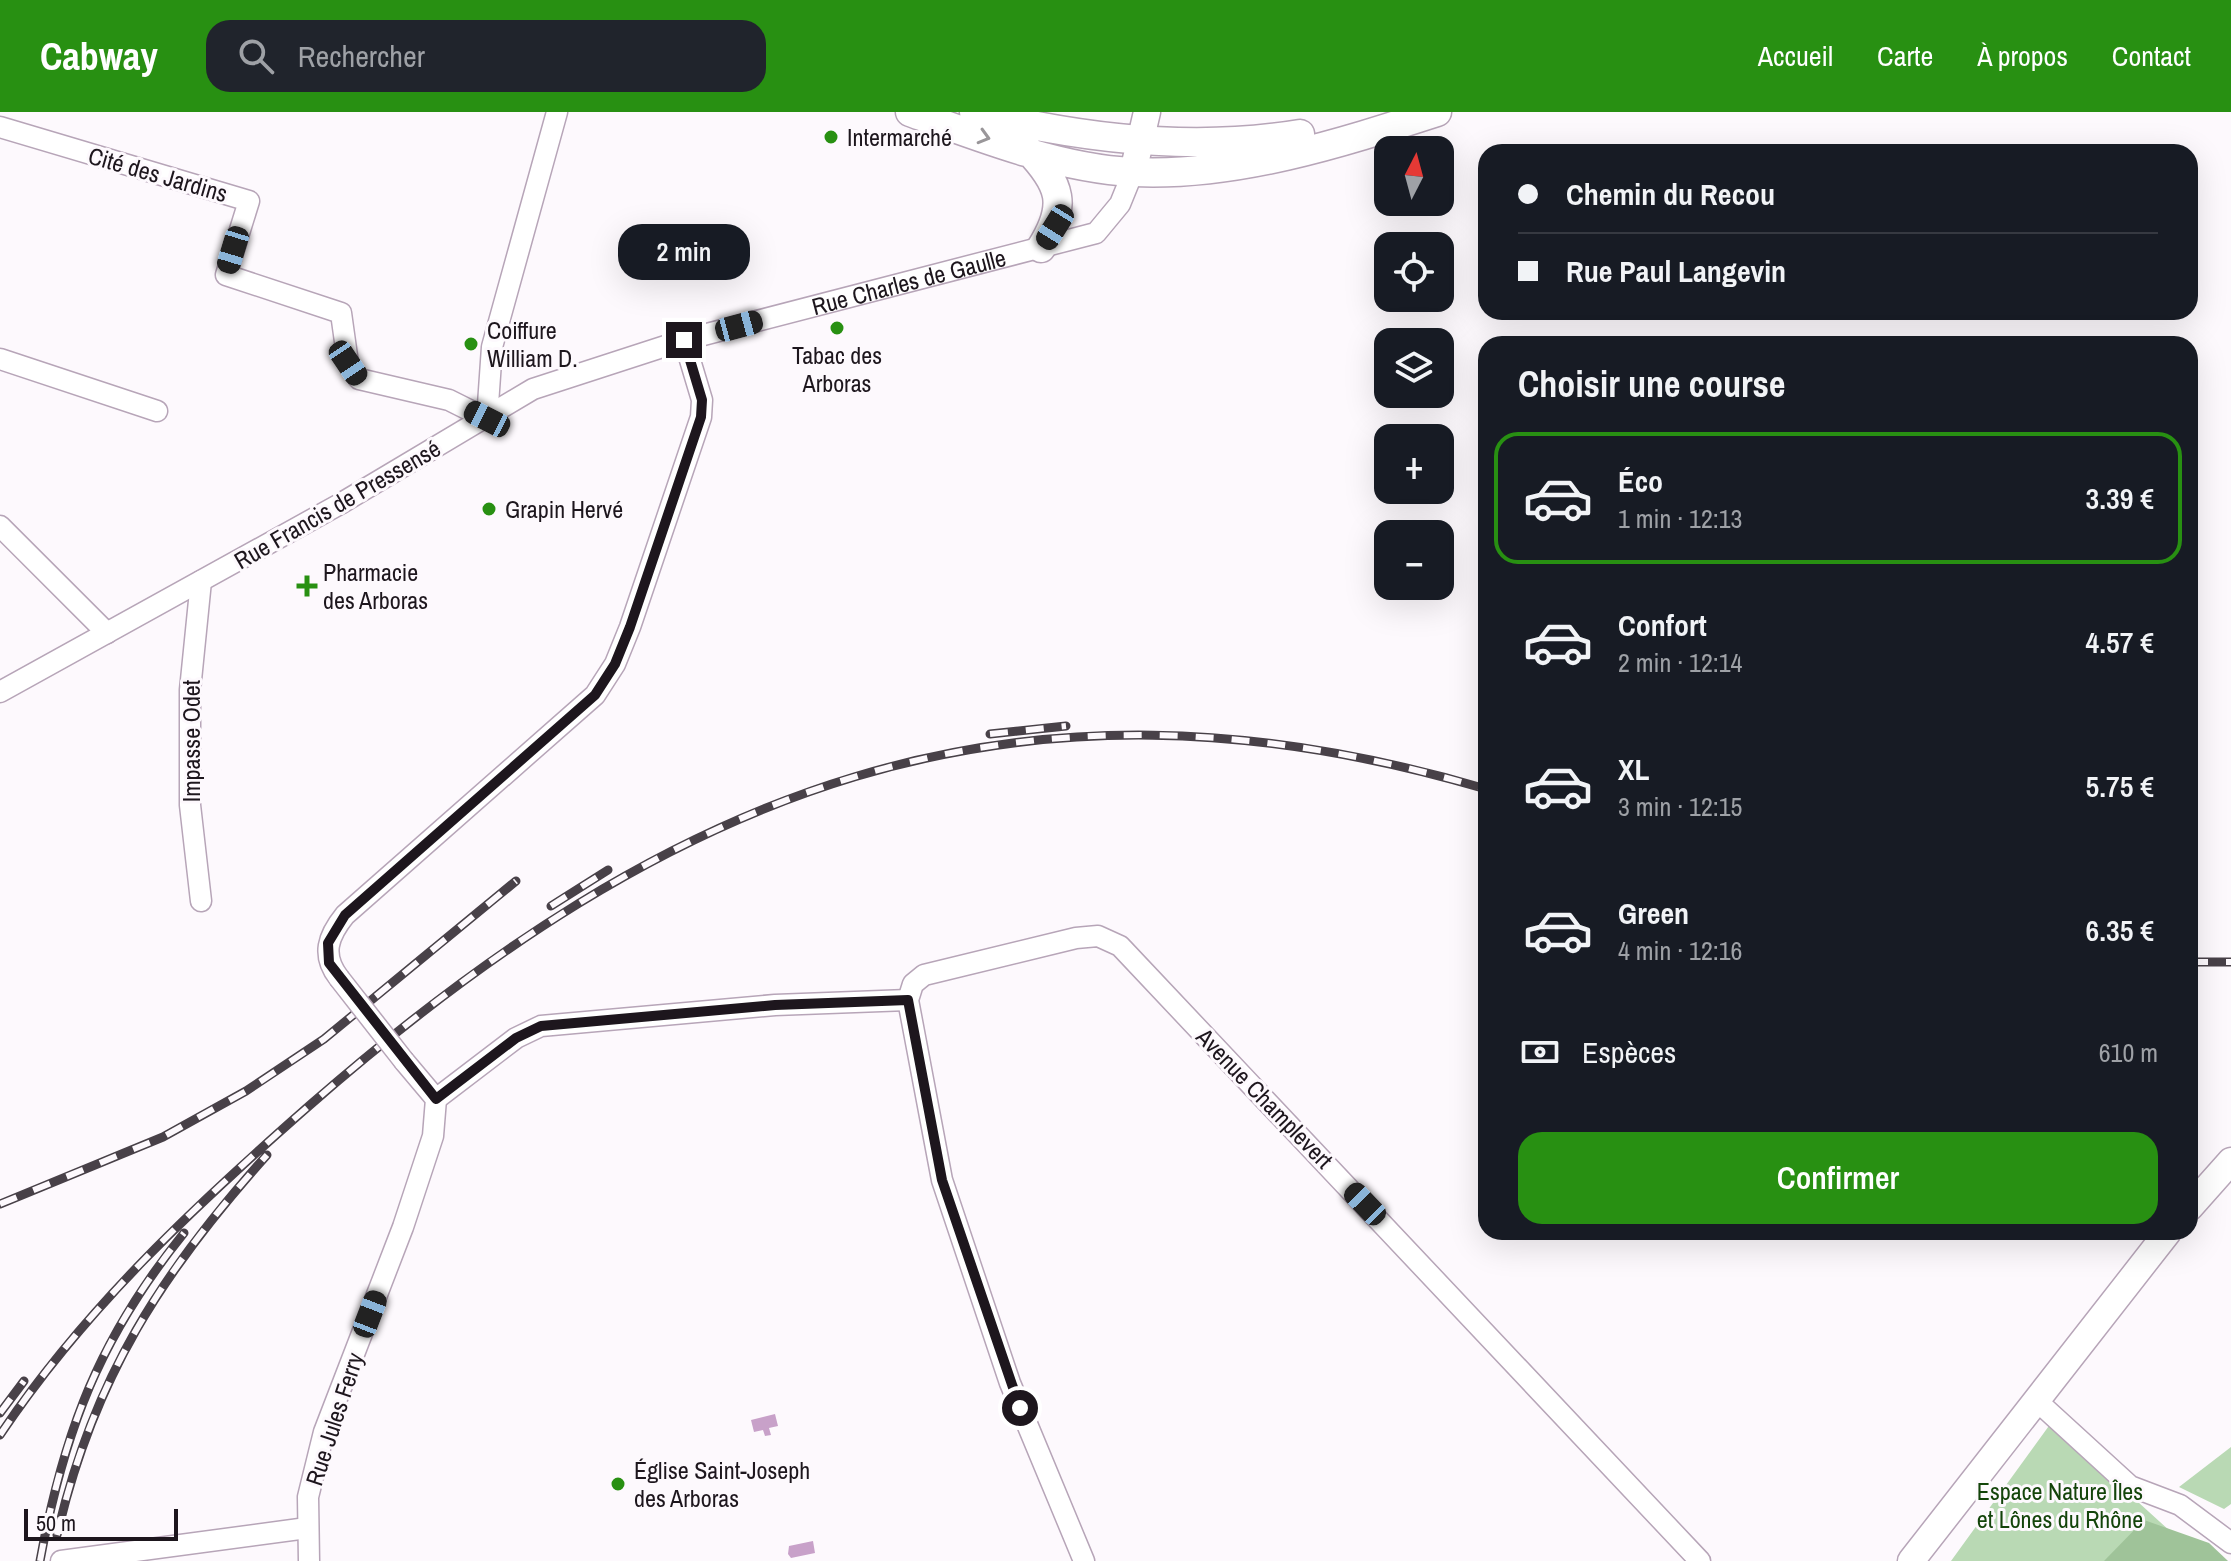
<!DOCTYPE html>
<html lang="fr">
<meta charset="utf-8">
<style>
:root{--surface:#171b24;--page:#20242c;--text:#f1f3f6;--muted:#9ea1a6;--line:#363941;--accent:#289012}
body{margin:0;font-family:"Archivo Narrow",sans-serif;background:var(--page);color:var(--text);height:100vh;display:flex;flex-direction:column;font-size:30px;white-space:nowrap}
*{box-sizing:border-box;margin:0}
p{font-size:26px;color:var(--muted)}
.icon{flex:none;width:44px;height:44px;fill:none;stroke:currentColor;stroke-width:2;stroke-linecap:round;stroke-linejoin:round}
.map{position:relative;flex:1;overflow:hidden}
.panel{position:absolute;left:1478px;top:224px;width:720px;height:904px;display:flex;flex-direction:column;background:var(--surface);border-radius:24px;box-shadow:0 8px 32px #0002}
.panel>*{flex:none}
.hud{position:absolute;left:1478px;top:32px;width:720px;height:176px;border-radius:24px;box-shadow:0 8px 32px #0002;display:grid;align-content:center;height:176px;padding:0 40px;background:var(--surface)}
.needle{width:52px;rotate:6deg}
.controls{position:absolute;left:1374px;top:24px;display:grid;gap:16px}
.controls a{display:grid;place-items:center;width:80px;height:80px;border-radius:16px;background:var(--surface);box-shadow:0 8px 32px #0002;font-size:40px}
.scale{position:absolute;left:24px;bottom:20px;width:154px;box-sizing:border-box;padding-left:8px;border:4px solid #1d161d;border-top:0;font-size:22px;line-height:28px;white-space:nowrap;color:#1d161d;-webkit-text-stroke:6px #fdf9fd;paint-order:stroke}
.end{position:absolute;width:36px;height:36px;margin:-18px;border:10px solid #1d161d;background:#fff;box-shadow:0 0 0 4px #fff}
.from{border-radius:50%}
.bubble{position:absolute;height:56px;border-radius:24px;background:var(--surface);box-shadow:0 8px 32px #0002;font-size:26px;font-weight:600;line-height:56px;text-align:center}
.car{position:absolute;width:24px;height:48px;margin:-24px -12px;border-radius:10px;box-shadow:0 0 6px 2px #0007;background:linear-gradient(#222 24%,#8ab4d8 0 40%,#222 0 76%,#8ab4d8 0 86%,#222 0)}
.hud b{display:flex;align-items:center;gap:28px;height:76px;font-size:30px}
.hud b+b{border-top:2px solid var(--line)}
.hud i{width:20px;height:20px;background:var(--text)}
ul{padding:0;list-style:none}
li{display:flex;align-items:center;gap:24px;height:132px;margin:0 16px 12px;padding:0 24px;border:4px solid transparent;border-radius:24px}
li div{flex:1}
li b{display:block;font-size:30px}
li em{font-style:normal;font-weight:600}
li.current{border-color:var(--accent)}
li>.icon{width:72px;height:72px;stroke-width:1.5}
h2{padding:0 40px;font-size:36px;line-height:96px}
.pay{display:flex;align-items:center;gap:20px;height:88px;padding:0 40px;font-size:30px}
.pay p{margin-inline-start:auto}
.cta{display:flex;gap:16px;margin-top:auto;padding:16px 40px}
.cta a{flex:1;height:92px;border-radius:24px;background:var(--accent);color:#fff;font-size:32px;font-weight:600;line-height:92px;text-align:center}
header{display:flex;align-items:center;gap:48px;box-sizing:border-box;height:112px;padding:0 40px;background:var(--accent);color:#fff}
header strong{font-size:38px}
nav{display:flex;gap:44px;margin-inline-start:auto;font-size:28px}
.search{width:560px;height:72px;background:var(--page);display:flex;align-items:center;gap:20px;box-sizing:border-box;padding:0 28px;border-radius:24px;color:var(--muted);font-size:30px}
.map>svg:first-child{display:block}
.green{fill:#b9d9b4}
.forest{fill:#9fc399}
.water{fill:#c8a1c9}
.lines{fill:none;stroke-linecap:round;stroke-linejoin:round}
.minor-casing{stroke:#b7a5b8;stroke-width:23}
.tertiary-casing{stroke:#b7a5b8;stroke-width:29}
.secondary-casing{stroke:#b7a5b8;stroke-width:31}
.minor{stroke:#fff;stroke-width:20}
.tertiary{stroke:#fff;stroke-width:26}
.secondary{stroke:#fff;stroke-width:28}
.rail-casing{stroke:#484148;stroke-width:9}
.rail{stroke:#fdf9fd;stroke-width:6;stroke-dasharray:18;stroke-linecap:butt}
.minor-bridge-casing{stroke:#b7a5b8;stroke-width:23;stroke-linecap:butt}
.minor-bridge{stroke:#fff;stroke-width:20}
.oneway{stroke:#999699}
.route{stroke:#1d161d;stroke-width:10}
.poi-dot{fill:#289012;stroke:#fdf9fd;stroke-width:3}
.labels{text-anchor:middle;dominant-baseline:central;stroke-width:6;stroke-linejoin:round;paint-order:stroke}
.poi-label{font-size:24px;fill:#1d161d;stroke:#fdf9fd;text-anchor:start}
.street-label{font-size:24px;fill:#1d161d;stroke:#fdf9fd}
.park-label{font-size:24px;fill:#13440a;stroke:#fdf9fd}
</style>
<header>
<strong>Cabway</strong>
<div class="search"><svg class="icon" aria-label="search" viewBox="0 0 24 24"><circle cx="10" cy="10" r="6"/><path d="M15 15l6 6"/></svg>Rechercher</div>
<nav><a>Accueil</a><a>Carte</a><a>À propos</a><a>Contact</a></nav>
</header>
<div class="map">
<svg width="2231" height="1449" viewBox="0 0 2231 1449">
<rect width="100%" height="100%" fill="#fdf9fd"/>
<path class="green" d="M2051,1311l152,138h-252z
M2231,1335v57l-7,5 -45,-22z"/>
<path class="forest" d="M2144,1408l65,23 19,18h-124z"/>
<path class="water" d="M775,1302l3,12 -9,2 2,7 -6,1 -2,-6 -9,2 -3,-12z
M813,1429l2,12 -24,5 -3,-4 1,-8z"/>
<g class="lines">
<defs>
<g id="minor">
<path d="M0,15l249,74 -23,74 115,38 7,50 11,16 90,21 38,19"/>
<path d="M0,247l157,52"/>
<path d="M487,307l5,-72 65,-235"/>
<path d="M0,414l107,107"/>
<path d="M201,469l-11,109v115l11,96"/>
<path id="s1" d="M0,580l340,-188 193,-115 151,-49 412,-107 24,-29 13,-32"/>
<path d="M339,866c-18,-23 -11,-42 6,-63l250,-220 20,-31 15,-37 71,-210 1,-17 -18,-60"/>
<path d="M436,987l80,-61 25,-12 234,-21 133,-5"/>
<path d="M2038,1290l92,84 50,19 51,38"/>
<path d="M61,1449l246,-33"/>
<path d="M309,1449l-1,-64 16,-65 79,-205 30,-91 3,-37 -32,-38"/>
<path d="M1084,1449l-74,-178 -68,-203 -34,-180 5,-16 11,-9 152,-37 22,-2 22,10 580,615"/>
</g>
<path id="tertiary" d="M1133,60l14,-60
M2190,1095l41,-46
M1911,1449l257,-329"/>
<path id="secondary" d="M910,0c68,25 151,57 223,60 103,5 208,-29 304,-60
M974,0c107,27 217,40 326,22
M1028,38c33,35 40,55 13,98"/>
</defs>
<use href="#minor" class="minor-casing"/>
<use href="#tertiary" class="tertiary-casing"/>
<use href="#secondary" class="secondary-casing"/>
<use href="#minor" class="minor"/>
<use href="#tertiary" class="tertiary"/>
<use href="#secondary" class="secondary"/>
<defs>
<path id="rail" d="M990,622l76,-8
M551,794l57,-36
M2190,850h41
M0,1092l163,-67 83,-46 78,-52 192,-158
M0,1301l24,-32
M0,1323c85,-127 196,-230 310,-330 359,-314 702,-456 1176,-316
M57,1423c36,-156 104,-262 210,-380
M40,1449c24,-131 60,-224 144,-328"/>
</defs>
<use href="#rail" class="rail-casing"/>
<use href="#rail" class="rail"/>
<defs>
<path id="minor-bridge" d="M339,866l65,83"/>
</defs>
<use href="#minor-bridge" class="minor-bridge-casing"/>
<use href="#minor-bridge" class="minor-bridge"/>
</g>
<defs><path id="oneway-chevron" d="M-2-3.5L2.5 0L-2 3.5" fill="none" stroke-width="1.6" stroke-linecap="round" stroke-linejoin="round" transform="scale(2)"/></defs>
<use class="oneway" href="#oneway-chevron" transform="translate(984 25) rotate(16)"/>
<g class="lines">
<path class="route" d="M684,228l18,60 -1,17 -71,210 -15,37 -20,31 -250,220 -17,28 1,20 107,136 80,-61 25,-12 234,-21 133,-5 34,180 78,228"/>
</g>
<g class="poi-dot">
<circle cx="831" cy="25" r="8"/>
<circle cx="837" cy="216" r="8"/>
<circle cx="471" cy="232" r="8"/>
<circle cx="489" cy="397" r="8"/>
<path d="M303 462h8v8h8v8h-8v8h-8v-8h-8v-8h8z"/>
<circle cx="618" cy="1372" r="8"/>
</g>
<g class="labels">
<g class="poi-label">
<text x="847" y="25">Intermarché</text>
<text x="487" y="218">Coiffure<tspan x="487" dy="28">William D.</tspan></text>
<text x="837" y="243" text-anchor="middle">Tabac des<tspan x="837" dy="28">Arboras</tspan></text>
<text x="505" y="397">Grapin Hervé</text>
<text x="323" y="460">Pharmacie<tspan x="323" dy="28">des Arboras</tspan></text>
<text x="634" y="1358">Église Saint-Joseph<tspan x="634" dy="28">des Arboras</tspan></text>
</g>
<g class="street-label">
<text transform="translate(158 62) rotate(16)">Cité des Jardins</text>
<text stroke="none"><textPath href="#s1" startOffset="1004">Rue Charles de Gaulle</textPath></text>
<text transform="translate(337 392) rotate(-30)">Rue Francis de Pressensé</text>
<text transform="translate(191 629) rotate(-90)">Impasse Odet</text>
<text transform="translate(1265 986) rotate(46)">Avenue Champlevert</text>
<text transform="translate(334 1307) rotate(-72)">Rue Jules Ferry</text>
</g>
<g class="park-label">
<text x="2060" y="1379">Espace Nature Îles<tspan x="2060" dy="28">et Lônes du Rhône</tspan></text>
</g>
</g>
</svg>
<div class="controls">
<a><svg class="needle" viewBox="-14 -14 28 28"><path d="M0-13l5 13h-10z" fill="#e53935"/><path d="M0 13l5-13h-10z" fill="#9ea1a6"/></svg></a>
<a><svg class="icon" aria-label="locate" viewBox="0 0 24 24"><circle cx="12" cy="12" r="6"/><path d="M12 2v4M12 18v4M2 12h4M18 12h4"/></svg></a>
<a><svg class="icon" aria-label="layers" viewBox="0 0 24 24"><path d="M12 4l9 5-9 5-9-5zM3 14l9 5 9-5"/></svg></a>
<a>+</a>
<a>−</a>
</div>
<div class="scale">50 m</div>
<i class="end from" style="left:1020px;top:1296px"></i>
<i class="end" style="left:684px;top:228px"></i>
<div class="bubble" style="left:618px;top:112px;width:132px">2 min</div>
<i class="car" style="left:1055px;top:115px;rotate:212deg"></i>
<i class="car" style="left:233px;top:138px;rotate:197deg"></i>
<i class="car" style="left:739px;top:214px;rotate:75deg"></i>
<i class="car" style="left:348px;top:251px;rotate:146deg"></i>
<i class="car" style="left:487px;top:307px;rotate:297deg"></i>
<i class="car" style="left:1365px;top:1092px;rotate:316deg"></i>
<i class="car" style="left:370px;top:1202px;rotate:21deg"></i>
<div class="hud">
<b><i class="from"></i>Chemin du Recou</b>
<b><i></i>Rue Paul Langevin</b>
</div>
<section class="panel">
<h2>Choisir une course</h2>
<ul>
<li class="current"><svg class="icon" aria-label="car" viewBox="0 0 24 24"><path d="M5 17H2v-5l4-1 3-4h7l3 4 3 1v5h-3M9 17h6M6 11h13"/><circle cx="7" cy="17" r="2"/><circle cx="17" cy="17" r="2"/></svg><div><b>Éco</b><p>1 min · 12:13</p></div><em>3.39 €</em></li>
<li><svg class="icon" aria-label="car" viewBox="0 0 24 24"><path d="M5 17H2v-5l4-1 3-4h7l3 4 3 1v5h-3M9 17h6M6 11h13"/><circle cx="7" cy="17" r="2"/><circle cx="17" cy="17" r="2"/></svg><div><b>Confort</b><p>2 min · 12:14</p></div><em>4.57 €</em></li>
<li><svg class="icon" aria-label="car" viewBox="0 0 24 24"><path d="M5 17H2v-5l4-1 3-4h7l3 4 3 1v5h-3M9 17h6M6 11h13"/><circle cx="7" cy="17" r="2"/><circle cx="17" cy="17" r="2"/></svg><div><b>XL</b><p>3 min · 12:15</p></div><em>5.75 €</em></li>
<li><svg class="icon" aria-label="car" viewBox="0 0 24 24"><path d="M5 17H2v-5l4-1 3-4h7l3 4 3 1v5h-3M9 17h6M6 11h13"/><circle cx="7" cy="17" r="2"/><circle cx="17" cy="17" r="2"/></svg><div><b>Green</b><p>4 min · 12:16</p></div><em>6.35 €</em></li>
</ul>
<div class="pay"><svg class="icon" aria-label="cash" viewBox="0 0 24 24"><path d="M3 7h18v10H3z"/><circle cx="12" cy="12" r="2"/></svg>Espèces<p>610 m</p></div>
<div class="cta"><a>Confirmer</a></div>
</section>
</div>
